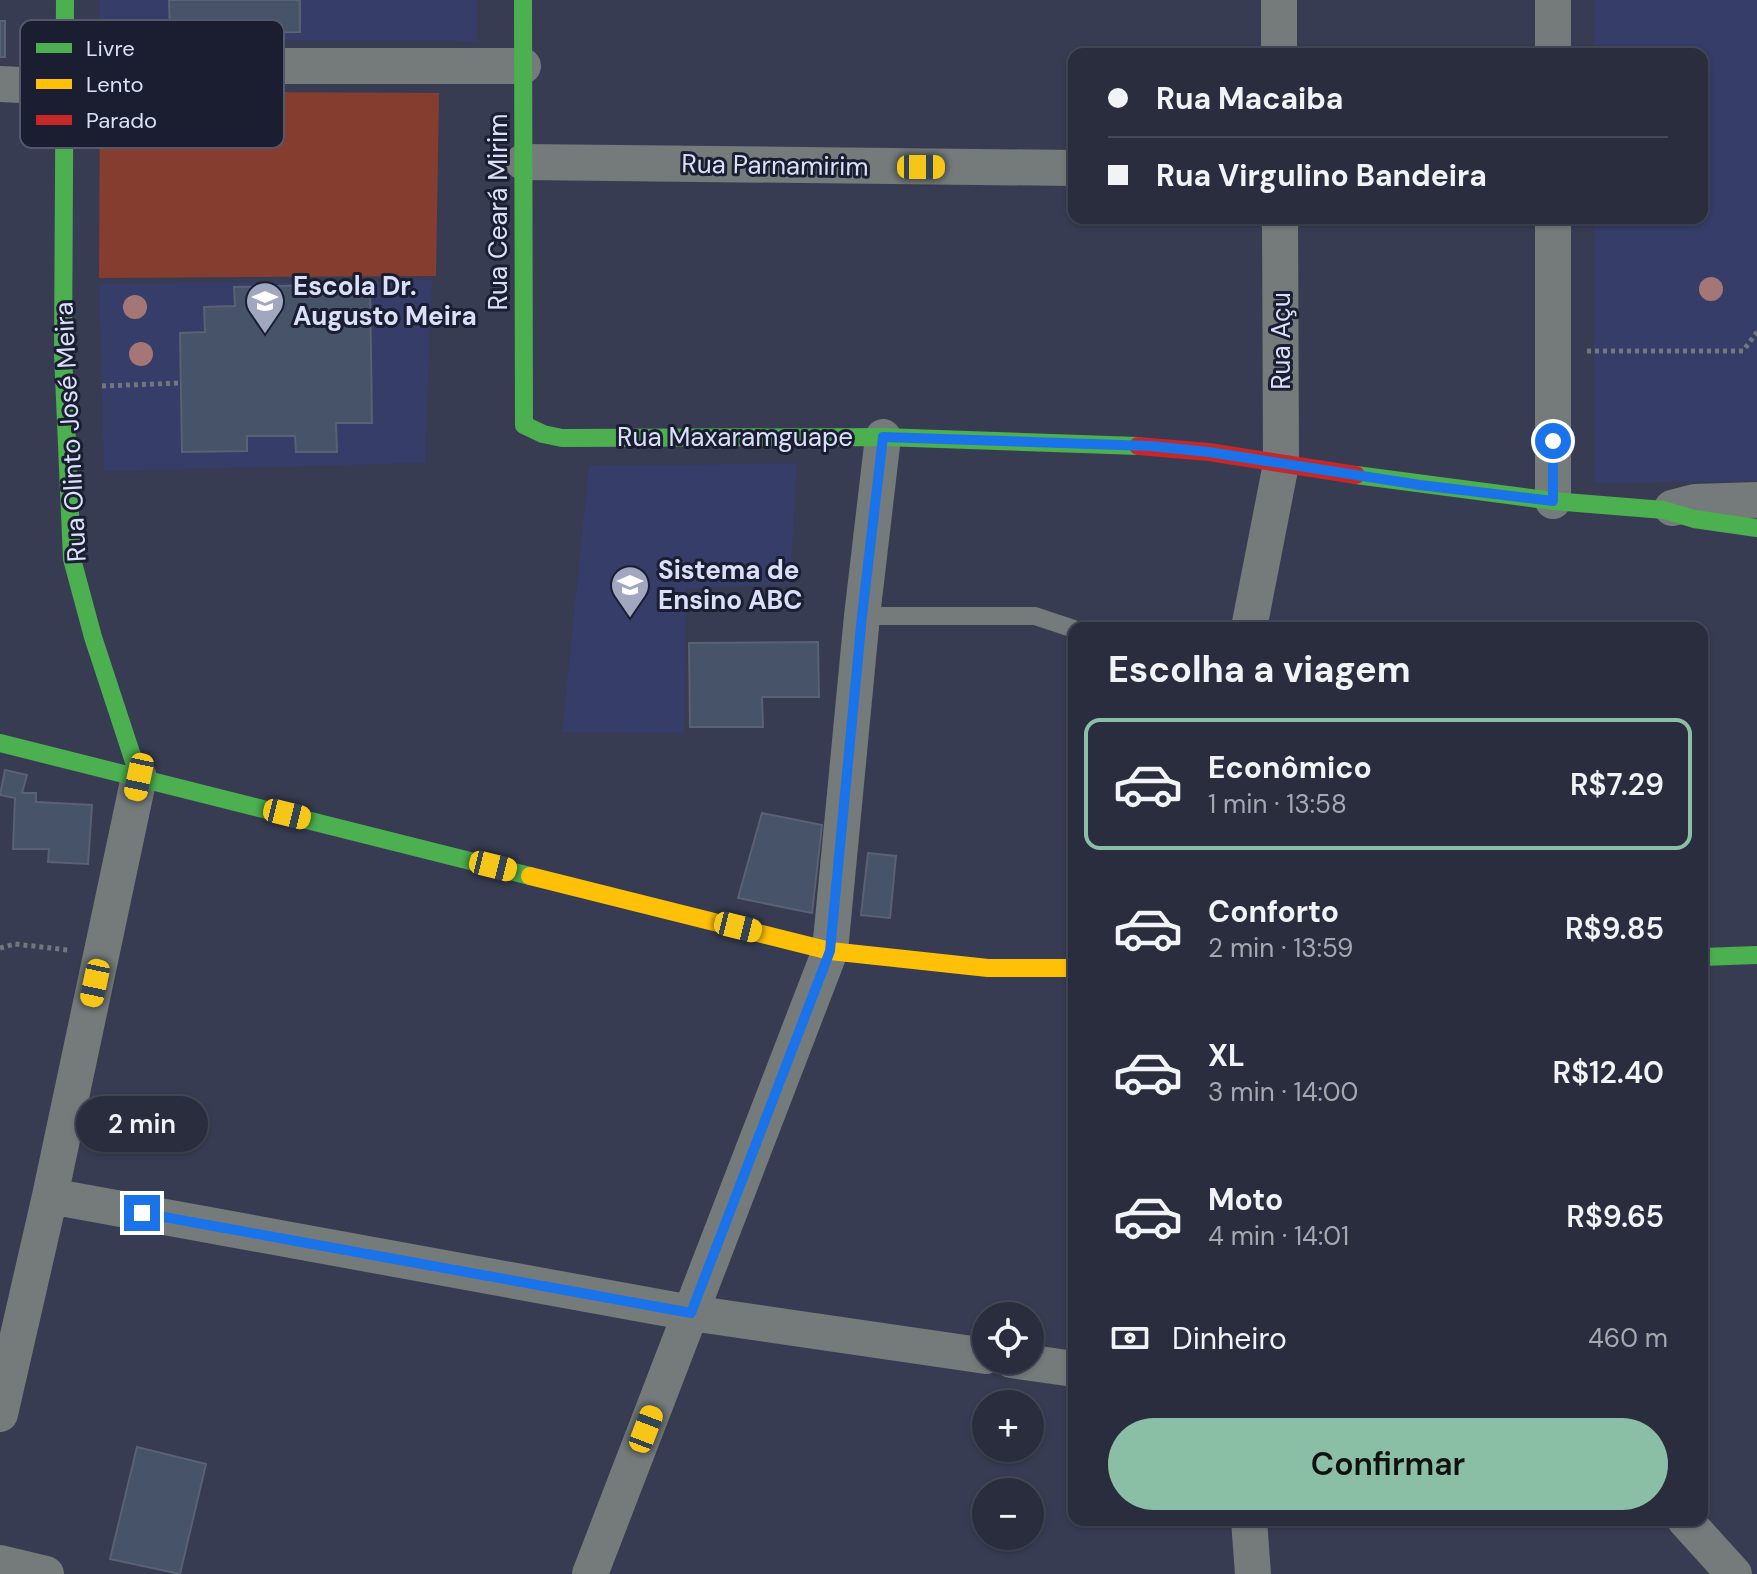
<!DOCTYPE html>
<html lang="pt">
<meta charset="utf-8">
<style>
:root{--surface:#2a2d3e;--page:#323545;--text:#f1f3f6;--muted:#a5a8b0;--line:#464958;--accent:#8abfa5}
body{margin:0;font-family:"DM Sans",sans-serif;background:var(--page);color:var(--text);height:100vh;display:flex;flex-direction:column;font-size:30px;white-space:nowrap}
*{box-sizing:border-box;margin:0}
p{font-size:26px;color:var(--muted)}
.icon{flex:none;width:44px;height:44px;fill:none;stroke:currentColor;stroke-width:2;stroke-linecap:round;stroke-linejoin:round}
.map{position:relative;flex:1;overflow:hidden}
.side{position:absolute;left:1068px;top:622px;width:640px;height:904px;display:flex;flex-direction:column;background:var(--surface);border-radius:16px;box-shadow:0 2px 6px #0004,0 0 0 2px var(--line)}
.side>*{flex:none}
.guide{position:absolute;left:1068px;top:48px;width:640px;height:176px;border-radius:16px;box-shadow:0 2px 6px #0004,0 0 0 2px var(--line);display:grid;align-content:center;height:176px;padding:0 40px;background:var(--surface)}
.tools{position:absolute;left:972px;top:1302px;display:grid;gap:16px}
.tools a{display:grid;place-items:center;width:72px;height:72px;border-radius:50%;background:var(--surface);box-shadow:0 2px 6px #0004,0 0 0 2px var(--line);font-size:40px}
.end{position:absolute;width:36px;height:36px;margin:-18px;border:10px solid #1a73e8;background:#fff;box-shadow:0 0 0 4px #fff}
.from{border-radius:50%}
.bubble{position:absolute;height:56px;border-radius:28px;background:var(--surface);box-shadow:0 2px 6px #0004,0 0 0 2px var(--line);font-size:26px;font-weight:600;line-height:56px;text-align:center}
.car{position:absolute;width:24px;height:48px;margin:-24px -12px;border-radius:10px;box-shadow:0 0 6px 2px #0007;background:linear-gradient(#f5c518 24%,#345 0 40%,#f5c518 0 76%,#345 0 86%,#f5c518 0)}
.guide b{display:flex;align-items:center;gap:28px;height:76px;font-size:30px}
.guide b+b{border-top:2px solid var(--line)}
.guide i{width:20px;height:20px;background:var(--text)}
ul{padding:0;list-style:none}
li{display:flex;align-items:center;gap:24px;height:132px;margin:0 16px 12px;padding:0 24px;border:4px solid transparent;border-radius:16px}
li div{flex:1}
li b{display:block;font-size:30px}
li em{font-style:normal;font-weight:600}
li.current{border-color:var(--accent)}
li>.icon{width:72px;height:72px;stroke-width:1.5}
h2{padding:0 40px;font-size:36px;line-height:96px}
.pay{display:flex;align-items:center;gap:20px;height:88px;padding:0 40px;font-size:30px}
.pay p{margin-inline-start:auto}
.button{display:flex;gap:16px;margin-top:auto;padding:16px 40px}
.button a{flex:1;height:92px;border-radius:48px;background:var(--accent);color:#111;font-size:32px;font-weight:600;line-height:92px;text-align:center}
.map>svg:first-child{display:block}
.built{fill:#353d68}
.green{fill:#853d2f}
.building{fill:#475369;stroke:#596173;stroke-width:2}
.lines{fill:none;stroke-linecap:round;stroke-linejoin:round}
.path{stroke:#72777b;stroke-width:5;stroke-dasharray:4 4;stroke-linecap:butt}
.lane{stroke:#747b7a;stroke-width:18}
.street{stroke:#747b7a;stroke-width:36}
.fast{stroke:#4caf50;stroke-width:18}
.slow{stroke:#ffc107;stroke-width:18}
.jam{stroke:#c62828;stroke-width:18}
.tree{fill:#a47776}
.route{stroke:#1a73e8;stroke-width:10}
.labels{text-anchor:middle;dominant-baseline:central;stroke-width:6;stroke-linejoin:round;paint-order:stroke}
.street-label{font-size:26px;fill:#dae0f9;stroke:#1a1e30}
.poi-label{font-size:26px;font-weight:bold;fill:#dae0f9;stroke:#1a1e30;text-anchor:start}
.key{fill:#1a1e30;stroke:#54586c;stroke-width:2}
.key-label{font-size:22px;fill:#dae0f9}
</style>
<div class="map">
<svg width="1757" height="1574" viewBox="0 0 1757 1574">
<rect width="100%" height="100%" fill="#383c52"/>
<path class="built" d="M100,0h377v41l-377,-1z
M1594,0h163v481l-163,2v-265h108v-164h-108z
M432,280l-7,183 -321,8 -5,-187z
M797,463l-7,121 -104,5 -2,144 -122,-1 27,-266z"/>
<path class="green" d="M100,91l339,2 -3,183 -337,2z"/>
<path class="building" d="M169,0h131v32l-130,2z
M0,21h5v36h-5z
M370,284l2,139h-36l1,29h-41l-1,-16h-48v15l-65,1 -2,-119 25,-1 -1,-25 31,-1 -1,-19z
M818,642l1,55h-57l1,30h-73l-1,-84z
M5,770l22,5 -5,18h14v9l56,3 -4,59 -40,-2 1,-13h-36l2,-51 -15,-3z
M762,813l60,12 -10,88 -74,-15z
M868,853l28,3 -6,62 -29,-3z
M137,1447l69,17 -26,110 -70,-15z"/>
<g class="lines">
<path class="path" d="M1587,351h156l14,-19
M102,386l79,-3
M0,948l15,-4 53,6"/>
<path class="lane" d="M862,616h173l39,13"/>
<path class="street" d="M1279,0v54
M1553,0v54
M0,84l41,2 24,-12 27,-8h431
M523,162l551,6
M1553,501v-283
M1672,508l23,-6 62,-2
M1249,628l32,-164 -1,-246
M50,1196l641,117 295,43
M1011,1360l63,9
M0,1414l50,-218 89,-419
M1249,1520l4,54
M1685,1520l49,54
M0,1563l46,11
M590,1574l240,-623 32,-335 21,-179"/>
<path class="fast" d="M65,0l-2,354 9,205 21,78 46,140
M523,0l1,425 19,9 19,4 321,-1 255,9
M1356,475l197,26 111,9 30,9 63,9
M0,743l530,133
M1702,957l55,-2"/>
<path class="slow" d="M530,876l300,75 158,17h86"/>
<path class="jam" d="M1138,446l71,6 147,23"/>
</g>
<g class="tree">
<circle cx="1711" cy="289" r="12"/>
<circle cx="135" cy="307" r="12"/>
<circle cx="141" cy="354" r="12"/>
</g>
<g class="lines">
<path class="route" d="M142,1213l549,100 139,-362 32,-335 21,-179 267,9 59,6 211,33 133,16v-60"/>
</g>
<defs>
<symbol id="school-pin" viewBox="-11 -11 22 30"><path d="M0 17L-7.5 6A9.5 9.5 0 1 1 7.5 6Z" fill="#a1a7bf" stroke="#1a1e30"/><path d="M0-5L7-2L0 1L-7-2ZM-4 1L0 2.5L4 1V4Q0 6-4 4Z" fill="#fff"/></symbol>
</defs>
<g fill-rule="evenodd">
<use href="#school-pin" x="243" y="279" width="44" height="60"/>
<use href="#school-pin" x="608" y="563" width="44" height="60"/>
</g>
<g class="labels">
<g class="street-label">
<text transform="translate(775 165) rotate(1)">Rua Parnamirim</text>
<text transform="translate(498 212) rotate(-90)">Rua Ceará Mirim</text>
<text transform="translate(1281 341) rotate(-90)">Rua Açu</text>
<text transform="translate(70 432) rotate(-93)">Rua Olinto José Meira</text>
<text x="735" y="437">Rua Maxaramguape</text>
</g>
<g class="poi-label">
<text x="293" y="286">Escola Dr.<tspan x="293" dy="30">Augusto Meira</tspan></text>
<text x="658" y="570">Sistema de<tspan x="658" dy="30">Ensino ABC</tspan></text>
</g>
</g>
<rect x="20" y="20" width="264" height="128" rx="12" class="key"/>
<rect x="36" y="43" width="36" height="10" fill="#4caf50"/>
<rect x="36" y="79" width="36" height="10" fill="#ffc107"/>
<rect x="36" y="115" width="36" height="10" fill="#c62828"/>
<g class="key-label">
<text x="86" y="56">Livre</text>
<text x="86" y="92">Lento</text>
<text x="86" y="128">Parado</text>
</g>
</svg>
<div class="tools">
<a><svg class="icon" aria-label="locate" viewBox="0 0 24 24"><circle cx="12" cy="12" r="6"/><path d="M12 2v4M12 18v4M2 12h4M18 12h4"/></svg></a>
<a>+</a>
<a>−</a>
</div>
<i class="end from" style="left:1553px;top:441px"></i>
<i class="end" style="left:142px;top:1213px"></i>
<div class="bubble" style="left:76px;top:1096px;width:132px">2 min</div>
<i class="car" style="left:921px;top:167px;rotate:90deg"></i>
<i class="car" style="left:139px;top:777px;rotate:192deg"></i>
<i class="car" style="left:287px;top:814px;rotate:104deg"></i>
<i class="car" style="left:493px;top:866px;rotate:104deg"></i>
<i class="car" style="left:738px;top:927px;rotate:104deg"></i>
<i class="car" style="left:95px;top:983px;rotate:192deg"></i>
<i class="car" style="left:646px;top:1429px;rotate:21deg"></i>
<div class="guide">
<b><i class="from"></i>Rua Macaiba</b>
<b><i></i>Rua Virgulino Bandeira</b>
</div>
<section class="side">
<h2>Escolha a viagem</h2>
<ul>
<li class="current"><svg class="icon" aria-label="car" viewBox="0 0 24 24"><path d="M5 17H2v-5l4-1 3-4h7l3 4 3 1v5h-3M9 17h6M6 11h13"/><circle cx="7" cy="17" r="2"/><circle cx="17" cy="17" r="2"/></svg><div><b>Econômico</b><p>1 min · 13:58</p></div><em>R$7.29</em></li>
<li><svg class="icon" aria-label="car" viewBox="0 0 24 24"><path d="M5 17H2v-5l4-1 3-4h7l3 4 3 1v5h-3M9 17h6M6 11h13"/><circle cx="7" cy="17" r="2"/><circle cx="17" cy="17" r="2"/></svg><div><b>Conforto</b><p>2 min · 13:59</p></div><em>R$9.85</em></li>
<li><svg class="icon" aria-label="car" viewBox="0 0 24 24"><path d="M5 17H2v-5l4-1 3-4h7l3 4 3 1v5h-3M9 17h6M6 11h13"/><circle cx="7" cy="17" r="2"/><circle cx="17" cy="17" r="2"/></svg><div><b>XL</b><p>3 min · 14:00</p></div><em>R$12.40</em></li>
<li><svg class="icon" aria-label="car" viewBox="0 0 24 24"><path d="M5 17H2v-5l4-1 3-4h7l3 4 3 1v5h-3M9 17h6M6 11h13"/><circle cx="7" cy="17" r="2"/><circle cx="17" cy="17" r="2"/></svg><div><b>Moto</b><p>4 min · 14:01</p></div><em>R$9.65</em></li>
</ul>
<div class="pay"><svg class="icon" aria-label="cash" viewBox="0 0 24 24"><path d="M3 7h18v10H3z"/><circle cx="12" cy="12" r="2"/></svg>Dinheiro<p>460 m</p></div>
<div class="button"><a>Confirmar</a></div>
</section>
</div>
